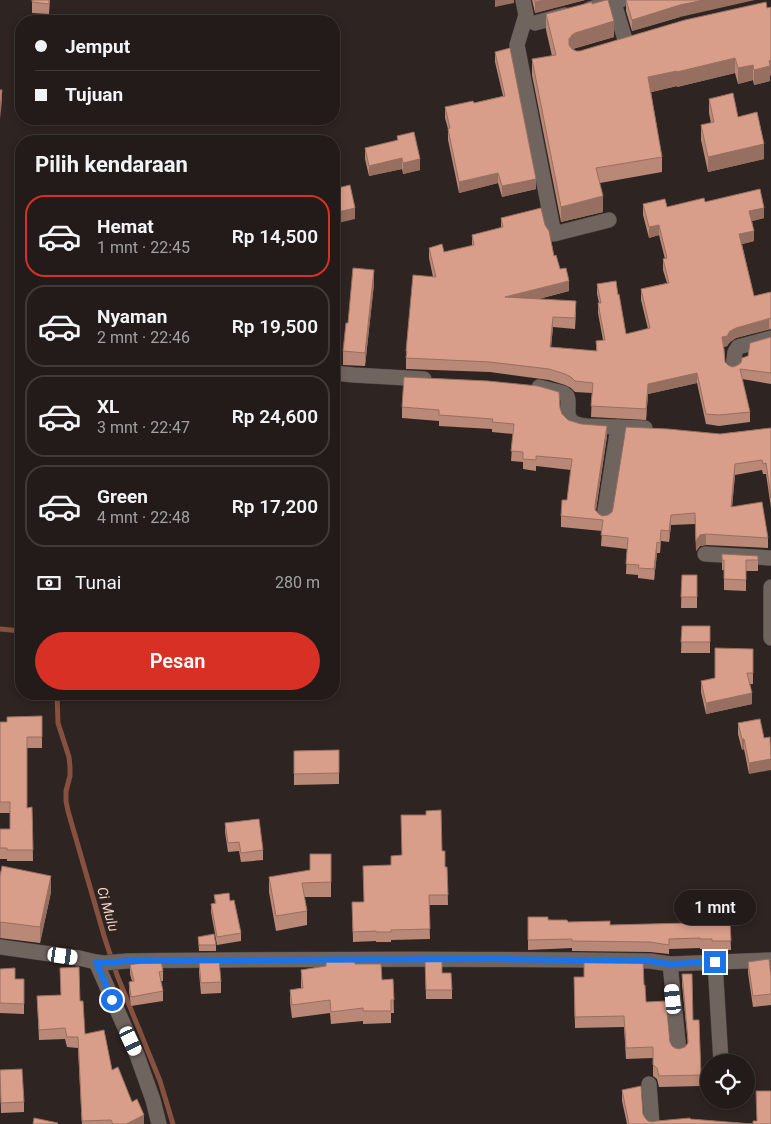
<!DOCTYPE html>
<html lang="id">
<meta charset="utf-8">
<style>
:root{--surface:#221b19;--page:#2e2826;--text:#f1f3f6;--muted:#a2a1a2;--line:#3f3938;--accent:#d93025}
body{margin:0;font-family:Roboto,sans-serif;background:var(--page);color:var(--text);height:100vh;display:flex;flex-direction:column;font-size:19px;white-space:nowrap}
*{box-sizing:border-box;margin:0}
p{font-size:16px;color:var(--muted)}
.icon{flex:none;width:28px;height:28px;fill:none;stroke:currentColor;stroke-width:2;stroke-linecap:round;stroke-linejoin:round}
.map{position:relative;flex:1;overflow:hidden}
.sheet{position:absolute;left:15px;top:135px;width:325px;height:565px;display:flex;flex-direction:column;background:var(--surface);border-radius:20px;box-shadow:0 2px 8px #0003,0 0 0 1px var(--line)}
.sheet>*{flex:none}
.banner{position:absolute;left:15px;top:15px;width:325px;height:110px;border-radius:20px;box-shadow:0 2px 8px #0003,0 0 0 1px var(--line);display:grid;align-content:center;height:110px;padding:0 20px;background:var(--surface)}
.fabs{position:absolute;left:700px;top:1054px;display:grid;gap:10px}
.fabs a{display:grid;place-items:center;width:55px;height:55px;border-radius:50%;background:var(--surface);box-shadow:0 2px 8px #0003,0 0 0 1px var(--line);font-size:25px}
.end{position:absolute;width:22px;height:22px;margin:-11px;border:6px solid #1a73e8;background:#fff;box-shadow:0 0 0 2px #fff}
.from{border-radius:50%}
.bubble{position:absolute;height:35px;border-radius:18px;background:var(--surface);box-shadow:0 2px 8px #0003,0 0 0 1px var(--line);font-size:16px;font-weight:600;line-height:35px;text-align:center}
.car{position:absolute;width:15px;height:30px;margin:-15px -8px;border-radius:6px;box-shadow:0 0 4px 1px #0007;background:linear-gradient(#fff 24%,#345 0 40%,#fff 0 76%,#345 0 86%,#fff 0)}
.banner b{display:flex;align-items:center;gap:18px;height:48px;font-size:19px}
.banner b+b{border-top:1px solid var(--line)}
.banner i{width:12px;height:12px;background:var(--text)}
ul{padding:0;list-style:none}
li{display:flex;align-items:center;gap:15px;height:82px;margin:0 10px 8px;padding:0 10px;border:2px solid var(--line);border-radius:20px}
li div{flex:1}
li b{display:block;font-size:19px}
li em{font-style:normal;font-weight:600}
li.on{border-color:var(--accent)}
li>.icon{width:45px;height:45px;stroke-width:1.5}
h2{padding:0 20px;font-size:22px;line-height:60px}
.pay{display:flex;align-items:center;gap:12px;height:55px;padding:0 20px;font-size:19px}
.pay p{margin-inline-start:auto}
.cta{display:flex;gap:10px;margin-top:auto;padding:10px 20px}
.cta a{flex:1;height:58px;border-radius:30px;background:var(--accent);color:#fff;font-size:20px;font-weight:600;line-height:58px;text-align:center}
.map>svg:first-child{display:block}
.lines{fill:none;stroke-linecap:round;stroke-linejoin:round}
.stream{stroke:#86513e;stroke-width:5}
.minor-casing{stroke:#483f3c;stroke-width:16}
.tertiary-casing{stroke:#483f3c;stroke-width:16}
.minor{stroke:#70645f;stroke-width:15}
.tertiary{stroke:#70645f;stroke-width:15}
.wall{fill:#ba8876}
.shaded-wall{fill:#976f60}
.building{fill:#d89e89;stroke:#976f60}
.route{stroke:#1a73e8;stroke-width:6}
.labels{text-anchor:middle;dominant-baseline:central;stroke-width:5;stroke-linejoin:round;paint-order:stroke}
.water-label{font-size:14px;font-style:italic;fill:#f7d4c7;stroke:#2e2421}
</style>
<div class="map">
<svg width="771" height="1124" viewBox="0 0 771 1124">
<rect width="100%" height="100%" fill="#2e2421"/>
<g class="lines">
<path class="stream" d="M0,629l21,2
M57,694l1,29 11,34 1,10v9l-4,15v10l2,10 37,128 12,36 43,106 13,43"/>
<defs>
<path id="minor" d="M523,0l3,15 -9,30 37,189 55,-14
M614,3l12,40
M590,9l31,-9
M535,23l30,-8
M733,368l2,-16 3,-5 33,-9
M334,373l20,2 70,4
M539,387l24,6 4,3c2,5 1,7 1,12 -1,14 7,17 19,18l58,2
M604,517l14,-90
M705,554l66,4
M771,587v51
M96,962l41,93 16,45 6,24
M715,962l6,100
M670,964l9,87
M649,1084l3,40"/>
<path id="tertiary" d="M0,947l79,11 17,4 8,1 23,-2c175,-2 349,-3 523,0l20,3 101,-4"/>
</defs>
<use href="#minor" class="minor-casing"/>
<use href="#tertiary" class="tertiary-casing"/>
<use href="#minor" class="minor"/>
<use href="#tertiary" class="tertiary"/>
</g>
<path class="wall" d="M32,0h18l-1,14 -17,-1z
M532,0h53l-50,13z
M626,0l54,17 -48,14 -6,-20z
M592,4l22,33 -41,12 3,2h4l105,-31 85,56v5l-16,4 -1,-5 -15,4 -3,-11 -58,14v-1l-26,6 11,65v15l-62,11 3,29 -42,10 -29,-147v-16l20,-3 -6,-26v-16z
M495,52l41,137 -34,8 -4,-14 -39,10 -11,-53v-11l-3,-11v-11l29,-4 29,-7 -8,-34z
M709,99l55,60 -56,13 -7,-32v-15l10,-2 -2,-10z
M397,136l23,34 -17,4 -1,-5 -33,7 -4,-17v-11l32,-7z
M705,202l59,16 -12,3 2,20 -12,3 12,52 17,-4v37l-35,9 -6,4 -3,4 -3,1 1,15 3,3 4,2 4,-1 35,-29v47l-29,-5 8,33v10l-31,4 -13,-2 -9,-41 -49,11 -2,26 -55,-3 1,-24 -17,-1 -4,-4 -6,-3 -16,-5 -59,-8 -84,-3v-18l27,-74 -4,-19v-10l15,4 28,-6v-11l29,-7v-10l44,7 9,31 15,35 -30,8 37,13 -1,17 -22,-2 -2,20 45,4v-10l7,-1 -5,-27v-10h1l-2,-9v-10l29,50 22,-5 -7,-29v-11l26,-6 -4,-13v-11h2l-6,-24 -10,3 -6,-23v-11l24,3z
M374,284l-9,82 -22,-1v-14l5,-28z
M402,407l158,1 2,6 6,6 39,16 -11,74 3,4 3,2 6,-1 112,-81 51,-6v80l-5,-34h-3l-1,-4 -27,5 -3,32 36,31v10l-62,-3 -6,1 -4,5 -1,-27 -24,1 -2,17 -8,-1 -1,12h-3l-3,27 -16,-2v-3l-12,-1 1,-25 -26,-3 1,-15 -41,-4v-11l6,-16 4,-30 -35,-4v5l-13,-2v-7l-12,-1 2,-27 -21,-2v-3l-53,-3v-5l-37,-3z
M722,554l36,2v15h-12v20l-22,-1v-20h-2z
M682,575h15v33h-16z
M682,626h28v27h-29z
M753,649v35h-3l2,20 -46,10 -5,-22v-11l14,-3z
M42,716v32h-15v60l5,-1 1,54h-26v-2h-7v-30h10v-16h-10v-91h7z
M760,719l-11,55 -5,-25 -2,1 -4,-16v-11z
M339,750v34l-45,1v-34z
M225,823l38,27v10l-22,2 -2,-11 -11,1 -3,-20z
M442,851l3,16h2l1,38h-19l1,34 -39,1v2h-15v-1l-23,1 -1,-40h11l28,-37 11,-10z
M0,876l51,16 -11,51 -40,-5z
M269,877l62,5v15h-27l3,14v14l-31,6 -7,-39z
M214,895l16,6 11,32v8l-24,4 -6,-33v-8h4z
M528,917l40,5 42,3 120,-3 1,28 -19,1v-2h-12v-1l-31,1v5l-19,-2 -78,-1v-3l-44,2z
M198,937l18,8v6h-17z
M202,959l19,23v11l-20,1 -2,-21v-11h3z
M326,960l29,4 27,16 11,-1 1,34h-3v10l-28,1v-3l-32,3 -1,-11 -38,5 -2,-16v-12l11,-2v-18l25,-4z
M425,960l17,13 10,17v9h-26z
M748,962l23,14v29l-18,2 -5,-34z
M130,965l33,6v10h-2l2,10v10l-32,5 -2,-15v-9l3,-1 -2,-7z
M60,968l20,33 5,33 27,36 20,32 12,22h-62l-4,-76 -11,-1 -2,-8 -26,1 -2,-44 24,-1z
M0,969l15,10h9v35l-24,-1z
M682,974l11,46 8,55v11l-42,1 -2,-8 -4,-3v-18l-27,1 -2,-32 -49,1 -1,-40 70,-3 2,17 26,44 3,2 4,1 6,-2 3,-3 -6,-59z
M0,1070l24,32v10l-23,1z
M622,1090l21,24 2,4 3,3 4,1 38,-3 63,5 4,-3 14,3h-144l-5,-23z"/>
<path class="shaded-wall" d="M495,0h19v3l-19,4z
M544,0h41l-50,13v-11z
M704,0h51l-75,17 -48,14v-11l48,-15z
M614,21v16l-39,11 -3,2 -3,4v-15l3,-4 3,-2z
M735,58v15l-58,14v-15z
M771,60v15l-1,1v5l-16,4v-15l15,-9z
M753,65v15l-15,4v-16z
M677,71v15l-29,7v-16z
M2,90v11l-2,18v-10z
M764,144v15l-56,13v-15z
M402,158v11l-33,7v-10z
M420,159v11l-17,4v-11z
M498,173v10l-39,10v-11z
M536,179v10l-34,8v-11z
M603,196v16l-42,10v-15z
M355,208v11l-21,5v-11z
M764,208v10l-15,4v-11z
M659,225v10l-10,3v-11z
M754,231v10l-15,4v-11z
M374,270v14l-9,82v-13z
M569,281v10l-64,16v-10z
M553,317v10l-3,30v-10z
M769,319v10l-33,9 -6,4 -3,4 -5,2v-11l14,-9z
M697,373v10l-49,11 -2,26v-11l2,-25z
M607,426v10l-12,80v-11z
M735,464v11l-4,43v-11z
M671,515v10l-2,17v-11z
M706,534v11l-6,1 -4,5v-10l4,-6z
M657,542v11l-3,27v-11z
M752,693v11l-46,10v-11z
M742,739h2v10l-2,1z
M771,759v11l-22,4v-11z
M51,876v16l-11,51v-16z
M0,922h1v16h-1z
M144,1115v9h-18z"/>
<path class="building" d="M32,0h17v4l-17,-2z
M535,0h9l-9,2z
M606,0h2l6,21 -39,12 -3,2 -3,4v6l3,4 4,2h4l105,-31 81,-18 1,6 4,-1v53l-2,1 1,5 -16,4 -1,-5 -15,3 -3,-10 -58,14v-1l-29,6 14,80 -66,11 7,28 -42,11 -29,-148 24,-4 -10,-41 46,-12v2z
M626,0h78l-24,5 -48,15z
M510,48l26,131 -34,7 -4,-13 -39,9 -11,-53 2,-1 -5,-21 28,-6 1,2 31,-7 -10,-44z
M0,90h2l-2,19z
M733,93l5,24 19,-5 7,32 -56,13 -7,-32 13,-3 -5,-23z
M414,132l6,27 -17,4 -1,-5 -33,8 -4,-18 33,-8 -1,-4z
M350,185l5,23 -21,5v-24z
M760,189l4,19 -15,3 5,20 -15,3 15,62 17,-4v26l-35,10 -6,3 -3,5 -5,1 2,13 1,12 3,3 4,2 4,-1 5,-3 1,-5 6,-2 2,-13 21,-6v36l-31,-4 10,43 -31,3 -13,-1 -9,-41 -49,11 -2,25 -55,-3 2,-23 -18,-2 -4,-4 -6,-3 -16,-5 -59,-7 -84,-4 1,-7h-1l7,-76 23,2 -7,-29 13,-4 2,8 30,-7 -2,-10 31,-8 -2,-9 40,-10 4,17 4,6 5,25 2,-1 4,14 6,-1 3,13 -64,16 71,4 -1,17 -22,-1 -3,30 47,4 -1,-10 9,-1 -7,-37h3l-4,-19 19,-3 2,14 1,-1 7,40 24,-6 -9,-39 28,-6 -6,-24 4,-1 -8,-33 -10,2 -6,-23 22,-5 2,8 37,-9 1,4z
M353,268l21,2 -9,83 -22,-2 3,-28h2z
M404,377l84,4 50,5 21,6 1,16 2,6 6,6 13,4 26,2 -12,79v5l4,4 3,2 6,-1 4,-3 1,-4 13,-81 42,2 52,5 51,-6v70l-5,-35 -3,1 -1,-4 -27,4 -4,43 31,-5 6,36 -62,-4 -6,1 -4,6 -1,-28 -24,2 -2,16 -8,-1 -1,13 -3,-1 -3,27 -16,-1 1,-3 -13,-1 2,-26 -27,-3 2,-15 -42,-4 1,-16h5l5,-41 -36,-3v4l-13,-1v-7l-12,-1 3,-27 -22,-2 1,-3 -54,-4v-5l-37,-3z
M722,554l36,2v4h-12v20l-22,-1v-19h-2z
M682,575h15v22h-16z
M682,626h28v16h-29z
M715,648l38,1v24h-6l5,20 -46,10 -5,-22 14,-3z
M42,716v21h-15v71l5,-1 1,43h-26v-2h-7v-19h10v-27h-10v-80h7v-5z
M760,719l4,19 6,-1 1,22 -22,4 -5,-24h-2l-4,-16z
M339,750v23l-45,1v-23z
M441,810l1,41h3v16h2l1,28h-19l1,34 -39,1v2h-15v-1l-23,1 -1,-30h12l-1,-36 28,-1v-9l11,-1 -1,-40h25v-4z
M259,819l4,31 -22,3 -2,-11 -11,1 -3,-20z
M310,854h21v28l-29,1 5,28 -31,5 -7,-39 41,-7z
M2,866l49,10 -11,51 -40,-5v-46z
M229,893l1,8 4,-1 7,33 -24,4 -6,-33 5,-1 -2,-8z
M528,917h20v3h19l1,2 42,-1v4l120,-3 1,19h-19v-2h-12v-1l-31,1v6l-19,-3 -78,-1v-2l-44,1z
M214,934l2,11h-17l-1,-8z
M354,957l1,7h26l1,16 11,-1 1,21h-3v11h-28v-3l-32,4 -1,-12 -38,5 -2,-15 13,-2 -2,-18 25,-4v-6z
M584,958l59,1 1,26h1l1,17 20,-1 4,41 2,4 3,2 4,1 6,-2 3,-4v-3l-6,-66h10l1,46h6l2,55 -42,1 -2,-8 -4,-3v-18l-27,1 -2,-32 -49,1 -1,-40h10z
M202,959h17l2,23 -20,1 -2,-21h3z
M769,959l2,17v18l-18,2 -5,-34z
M425,960h17v13h9l1,17h-26z
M152,961h9l2,10 -4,1 4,19 -32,6 -2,-15 5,-1 -4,-16z
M79,967l1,34h3l2,33 19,-4 8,40 6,-3 14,35 5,-3 7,16 -18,9h-13l-2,-4 -29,1 -4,-84h-11l-2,-9 -26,2 -2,-34 24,-1 -1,-27z
M15,968v11h9v25l-24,-1v-34z
M22,1069l2,33 -23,1 -1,-33z
M641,1086l2,28 2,4 3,3 4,1 5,-1 33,-3v1l63,5v-3h4l-1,-30h15v33h-142l-7,-34z
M34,1118l24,5 -1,1h-24z"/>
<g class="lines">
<path class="route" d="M112,1000l-16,-38 8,1 23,-2 131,-1 235,-1 157,2 20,3 45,-2"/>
</g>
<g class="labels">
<g class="water-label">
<text transform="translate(108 909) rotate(74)">Ci Mulu</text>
</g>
</g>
</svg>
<div class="fabs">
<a><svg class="icon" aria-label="locate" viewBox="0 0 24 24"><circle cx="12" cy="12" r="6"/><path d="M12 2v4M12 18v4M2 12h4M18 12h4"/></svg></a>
</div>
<i class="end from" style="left:112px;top:1000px"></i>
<i class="end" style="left:715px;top:962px"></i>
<div class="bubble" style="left:674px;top:890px;width:82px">1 mnt</div>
<i class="car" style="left:63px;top:956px;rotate:98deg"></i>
<i class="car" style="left:673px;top:999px;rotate:354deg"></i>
<i class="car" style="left:131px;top:1041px;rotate:155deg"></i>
<div class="banner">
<b><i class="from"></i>Jemput</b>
<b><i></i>Tujuan</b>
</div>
<section class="sheet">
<h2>Pilih kendaraan</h2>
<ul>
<li class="on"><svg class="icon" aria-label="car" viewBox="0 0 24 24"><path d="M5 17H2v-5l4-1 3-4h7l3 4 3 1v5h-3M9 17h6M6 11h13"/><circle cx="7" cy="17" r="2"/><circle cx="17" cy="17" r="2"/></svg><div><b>Hemat</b><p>1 mnt · 22:45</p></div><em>Rp 14,500</em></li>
<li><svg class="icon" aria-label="car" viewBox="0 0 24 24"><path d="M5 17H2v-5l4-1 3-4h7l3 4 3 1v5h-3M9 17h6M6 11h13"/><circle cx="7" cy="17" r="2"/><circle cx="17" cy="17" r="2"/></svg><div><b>Nyaman</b><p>2 mnt · 22:46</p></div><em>Rp 19,500</em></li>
<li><svg class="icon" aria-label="car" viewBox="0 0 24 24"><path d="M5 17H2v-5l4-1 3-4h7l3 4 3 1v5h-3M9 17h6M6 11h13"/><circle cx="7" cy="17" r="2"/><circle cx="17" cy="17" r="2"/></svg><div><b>XL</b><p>3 mnt · 22:47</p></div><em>Rp 24,600</em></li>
<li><svg class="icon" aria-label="car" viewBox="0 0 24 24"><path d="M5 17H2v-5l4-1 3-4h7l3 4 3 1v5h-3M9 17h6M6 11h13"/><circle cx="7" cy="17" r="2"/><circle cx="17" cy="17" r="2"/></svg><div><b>Green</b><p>4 mnt · 22:48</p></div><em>Rp 17,200</em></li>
</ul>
<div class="pay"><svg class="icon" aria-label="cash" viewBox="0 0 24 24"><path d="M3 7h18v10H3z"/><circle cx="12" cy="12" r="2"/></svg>Tunai<p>280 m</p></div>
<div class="cta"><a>Pesan</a></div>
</section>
</div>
